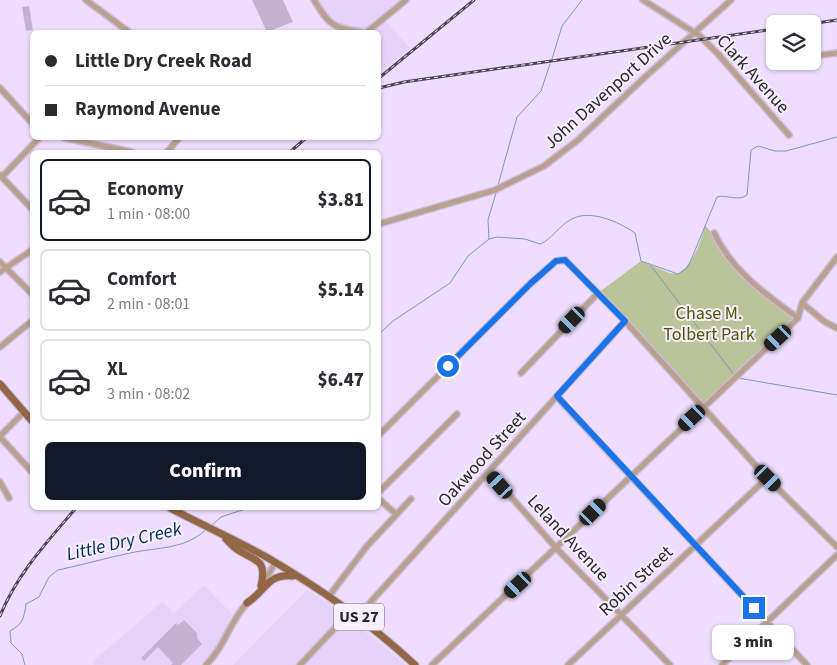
<!DOCTYPE html>
<meta charset="utf-8">
<style>
:root{--surface:#fff;--page:#f2f2f3;--text:#2b2b33;--muted:#7c7c81;--line:#e1e1e2;--accent:#111827}
body{margin:0;font-family:"Source Sans 3",sans-serif;background:var(--page);color:var(--text);height:100vh;display:flex;flex-direction:column;font-size:19px;white-space:nowrap}
*{box-sizing:border-box;margin:0}
p{font-size:16px;color:var(--muted)}
.icon{flex:none;width:28px;height:28px;fill:none;stroke:currentColor;stroke-width:2;stroke-linecap:round;stroke-linejoin:round}
.map{position:relative;flex:1;overflow:hidden}
.panel{position:absolute;left:30px;top:150px;width:351px;height:360px;display:flex;flex-direction:column;background:var(--surface);border-radius:8px;box-shadow:0 1px 4px #0004}
.panel>*{flex:none}
.banner{position:absolute;left:30px;top:30px;width:351px;height:110px;border-radius:8px;box-shadow:0 1px 4px #0004;display:grid;align-content:center;height:110px;padding:0 15px;background:var(--surface)}
.controls{position:absolute;left:766px;top:15px;display:grid;gap:10px}
.controls a{display:grid;place-items:center;width:55px;height:55px;border-radius:8px;background:var(--surface);box-shadow:0 1px 4px #0004;font-size:25px}
.end{position:absolute;width:22px;height:22px;margin:-11px;border:6px solid #1a73e8;background:#fff;box-shadow:0 0 0 2px #fff}
.from{border-radius:50%}
.bubble{position:absolute;height:35px;border-radius:8px;background:var(--surface);box-shadow:0 1px 4px #0004;font-size:16px;font-weight:800;line-height:35px;text-align:center}
.car{position:absolute;width:15px;height:30px;margin:-15px -8px;border-radius:6px;box-shadow:0 0 4px 1px #0007;background:linear-gradient(#222 24%,#8ab4d8 0 40%,#222 0 76%,#8ab4d8 0 86%,#222 0)}
.banner b{display:flex;align-items:center;gap:18px;height:48px;font-size:19px}
.banner b+b{border-top:1px solid var(--line)}
.banner i{width:12px;height:12px;background:var(--text)}
ul{padding:9px 0 0;list-style:none}
li{display:flex;align-items:center;gap:15px;height:82px;margin:0 10px 8px;padding:0 5px;border:2px solid var(--line);border-radius:8px}
li div{flex:1}
li b{display:block;font-size:19px}
li em{font-style:normal;font-weight:800}
li.on{border-color:var(--accent)}
li>.icon{width:45px;height:45px;stroke-width:1.5}
.cta{display:flex;gap:10px;margin-top:auto;padding:10px 15px}
.cta a{flex:1;height:58px;border-radius:8px;background:var(--accent);color:#fff;font-size:20px;font-weight:800;line-height:58px;text-align:center}
.map>svg:first-child{display:block}
.built{fill:#e7d2fa}
.green{fill:#bbc399}
.lines{fill:none;stroke-linecap:round;stroke-linejoin:round}
.stream{stroke:#7c98c1;stroke-width:1}
.building{fill:#c3b2d2}
.minor-casing{stroke:#cbbcd9;stroke-width:8}
.major-casing{stroke:#cbbcd9;stroke-width:9}
.minor{stroke:#baa18f;stroke-width:5}
.major{stroke:#936746;stroke-width:7}
.rail-casing{stroke:#4c4454;stroke-width:3}
.rail{stroke:#f6effc;stroke-width:1;stroke-dasharray:4;stroke-linecap:butt}
.route{stroke:#1a73e8;stroke-width:6}
.labels{text-anchor:middle;dominant-baseline:central;stroke-width:4;stroke-linejoin:round;paint-order:stroke}
.shield{fill:#f6effc;stroke:#66606c;stroke-width:1}
.shield-label{font-size:16px;font-weight:bold;fill:#29232f}
.street-label{font-size:18px;fill:#29232f;stroke:#f6effc}
.park-label{font-size:18px;fill:#4c5408;stroke:#f6effc}
.water-label{font-size:19px;font-style:italic;fill:#002956;stroke:#f6effc}
</style>
<div class="map">
<svg width="837" height="665" viewBox="0 0 837 665">
<rect width="100%" height="100%" fill="#eeddfe"/>
<path class="built" d="M317,0h84l-19,17 28,31 -31,25v-41h-14l-4,-3 -19,-2 -12,-8z
M204,585l28,29 -12,29 -20,22h-106l-2,-3 70,-60 12,11z
M307,590l25,15 74,60h-173z"/>
<path class="green" d="M705,225l47,59 46,34 -93,89 -107,-114 43,-32 28,12 9,1c16,-11 23,-32 27,-49z"/>
<g class="lines">
<path class="stream" d="M552,59l10,-33 20,-26
M498,185l19,-68 24,-26 9,-27
M489,239l-1,-19 8,-27
M651,266l84,110
M379,334l14,-13 57,-38 18,-27 21,-17 8,-2 28,2 15,5c11,-4 19,-18 30,-24 19,-12 49,2 65,13l6,28 37,13 9,-6 4,-8 26,-63c10,-3 21,5 30,-2l4,-45 7,-4 17,5h11l51,-14
M738,378l99,17
M211,526l10,-9 27,-9
M25,665l-3,-11 -11,-11 -1,-12c13,-7 14,-13 16,-27l13,-7 10,-20 9,-7c24,-5 48,-12 72,-17 28,-6 53,-3 76,-23"/>
</g>
<path class="building" d="M252,0h31l10,22 -26,10z
M29,6l4,24 -7,1 -4,-24z
M184,620l13,13v5l5,6 -21,21h-10l2,-2 -15,-16 -14,14 -3,-3 35,-35 2,2z"/>
<g class="lines">
<defs>
<path id="minor" d="M86,0l43,32
M314,0c16,26 18,27 47,32
M643,0l57,36 18,18 71,81
M367,32l39,-32
M814,56l23,-3
M0,88l32,35
M65,138l67,14
M167,152l12,-14
M0,175l32,34
M2,177l37,-39
M379,224l116,-34 49,-24 34,-26 67,-63 86,-77
M714,233c18,38 51,61 84,85
M0,262l32,32
M0,272l32,-22
M802,303l23,19 12,6
M0,347l32,-26
M521,373l77,-80
M557,397l250,268
M379,435l151,-151 26,-23 9,-1 60,61 142,157 70,69
M0,436l24,-24
M0,437l32,35
M489,472l68,77 113,116
M0,482l9,16
M379,492l78,-78
M379,499l17,15
M263,584l12,-21
M329,596l38,-50 44,-47
M358,616l267,-295
M206,665c20,-20 23,-43 42,-63
M300,665l51,-54
M432,665l366,-347 4,-15 35,-46
M568,665l199,-187
M722,665l115,-110"/>
<path id="major" d="M0,384l32,37
M170,508c32,17 66,32 98,50 53,31 102,65 147,107
M226,539c4,4 7,8 12,11 19,12 29,9 23,36
M247,603c21,-14 19,-29 46,-27"/>
</defs>
<use href="#minor" class="minor-casing"/>
<use href="#major" class="major-casing"/>
<use href="#minor" class="minor"/>
<use href="#major" class="major"/>
<defs>
<path id="rail" d="M810,24l27,-4
M379,78l95,-78
M379,88l25,-6 371,-53
M290,152l16,-14
M0,616c17,-42 47,-74 76,-108"/>
</defs>
<use href="#rail" class="rail-casing"/>
<use href="#rail" class="rail"/>
</g>
<g class="lines">
<path class="route" d="M448,366l82,-82 26,-23 9,-1 60,61 -68,75 197,212"/>
</g>
<g class="labels">
<rect class="shield" x="334" y="603.5" width="50" height="27" rx="4"/>
<g class="shield-label">
<text x="359" y="617">US 27</text>
</g>
<g class="street-label">
<text transform="translate(753 74) rotate(48)">Clark Avenue</text>
<text transform="translate(608 91) rotate(-42)">John Davenport Drive</text>
<text transform="translate(482 459) rotate(-48)">Oakwood Street</text>
<text transform="translate(568 538) rotate(47)">Leland Avenue</text>
<text transform="translate(636 581) rotate(-43)">Robin Street</text>
</g>
<g class="park-label">
<text x="709" y="313">Chase M.<tspan x="709" dy="21">Tolbert Park</tspan></text>
</g>
<g class="water-label">
<text transform="translate(124 542) rotate(-13)">Little Dry Creek</text>
</g>
</g>
</svg>
<div class="controls">
<a><svg class="icon" aria-label="layers" viewBox="0 0 24 24"><path d="M12 4l9 5-9 5-9-5zM3 14l9 5 9-5"/></svg></a>
</div>
<i class="end from" style="left:448px;top:366px"></i>
<i class="end" style="left:754px;top:608px"></i>
<div class="bubble" style="left:712px;top:625px;width:82px">3 min</div>
<i class="car" style="left:572px;top:320px;rotate:224deg"></i>
<i class="car" style="left:778px;top:338px;rotate:227deg"></i>
<i class="car" style="left:692px;top:418px;rotate:227deg"></i>
<i class="car" style="left:768px;top:478px;rotate:135deg"></i>
<i class="car" style="left:500px;top:485px;rotate:318deg"></i>
<i class="car" style="left:593px;top:512px;rotate:45deg"></i>
<i class="car" style="left:518px;top:585px;rotate:227deg"></i>
<div class="banner">
<b><i class="from"></i>Little Dry Creek Road</b>
<b><i></i>Raymond Avenue</b>
</div>
<section class="panel">
<ul>
<li class="on"><svg class="icon" aria-label="car" viewBox="0 0 24 24"><path d="M5 17H2v-5l4-1 3-4h7l3 4 3 1v5h-3M9 17h6M6 11h13"/><circle cx="7" cy="17" r="2"/><circle cx="17" cy="17" r="2"/></svg><div><b>Economy</b><p>1 min · 08:00</p></div><em>$3.81</em></li>
<li><svg class="icon" aria-label="car" viewBox="0 0 24 24"><path d="M5 17H2v-5l4-1 3-4h7l3 4 3 1v5h-3M9 17h6M6 11h13"/><circle cx="7" cy="17" r="2"/><circle cx="17" cy="17" r="2"/></svg><div><b>Comfort</b><p>2 min · 08:01</p></div><em>$5.14</em></li>
<li><svg class="icon" aria-label="car" viewBox="0 0 24 24"><path d="M5 17H2v-5l4-1 3-4h7l3 4 3 1v5h-3M9 17h6M6 11h13"/><circle cx="7" cy="17" r="2"/><circle cx="17" cy="17" r="2"/></svg><div><b>XL</b><p>3 min · 08:02</p></div><em>$6.47</em></li>
</ul>
<div class="cta"><a>Confirm</a></div>
</section>
</div>
